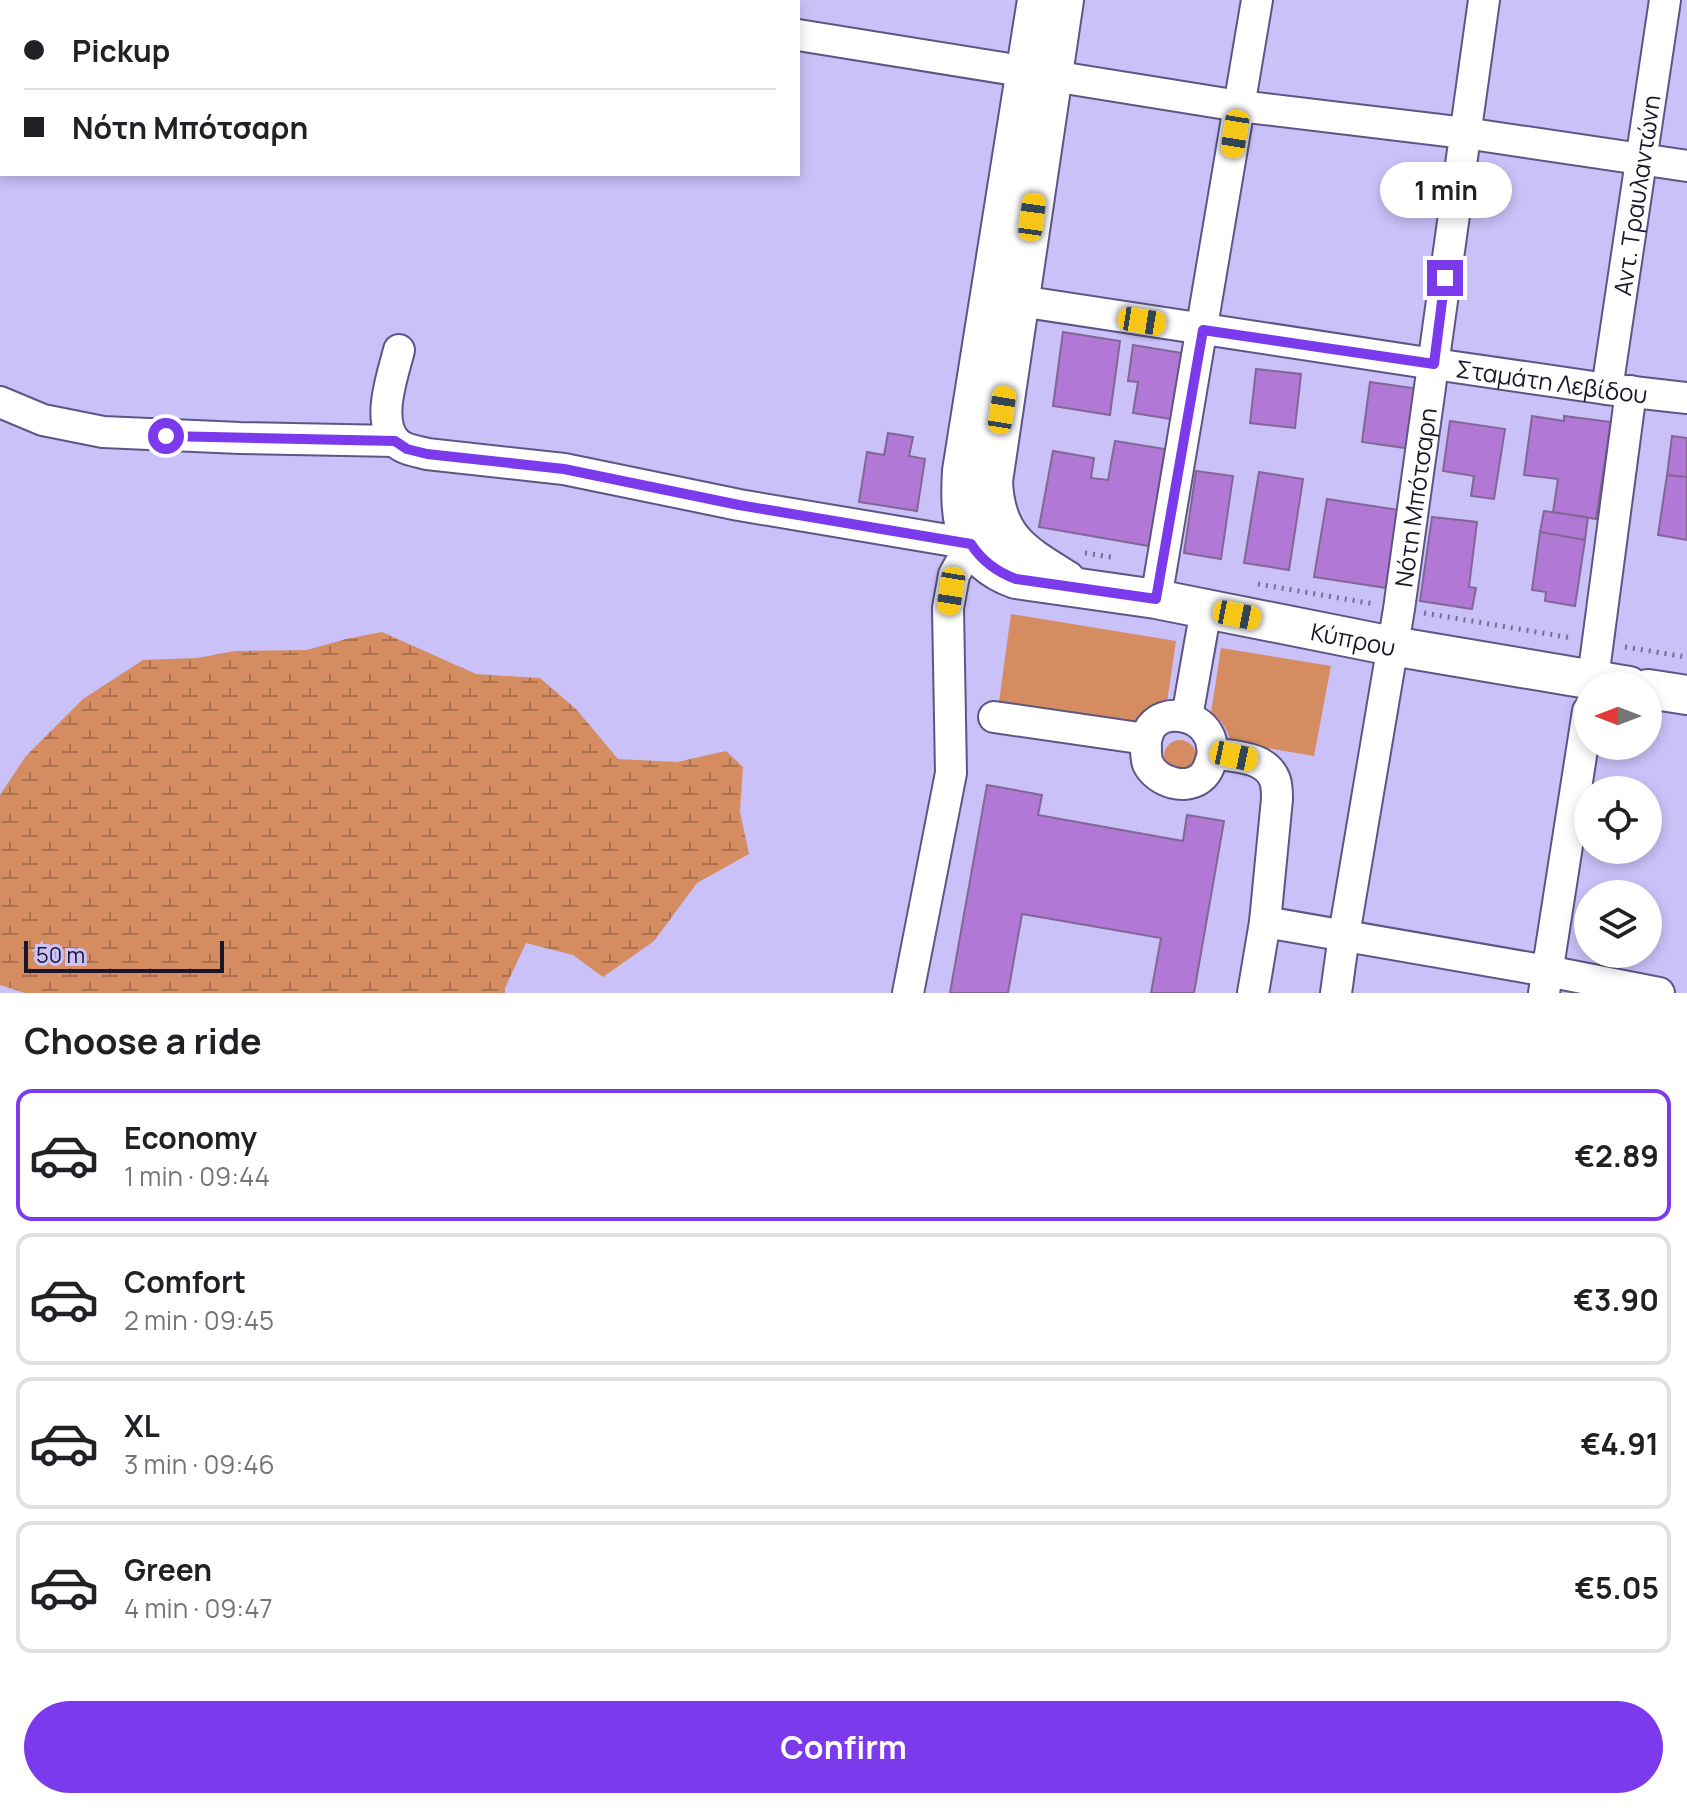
<!DOCTYPE html>
<meta charset="utf-8">
<style>
:root{--surface:#fff;--page:#f2f2f2;--text:#202124;--muted:#757577;--line:#e0e0e0;--accent:#7c3aed}
body{margin:0;font-family:Manrope,sans-serif;background:var(--page);color:var(--text);height:100vh;display:flex;flex-direction:column;font-size:30px;white-space:nowrap}
*{box-sizing:border-box;margin:0}
p{font-size:26px;color:var(--muted)}
.icon{flex:none;width:44px;height:44px;fill:none;stroke:currentColor;stroke-width:2;stroke-linecap:round;stroke-linejoin:round}
.map{position:relative;height:993px;overflow:hidden}
.drawer{display:flex;flex-direction:column;background:var(--surface);flex:1}
.drawer>*{flex:none}
.banner{position:absolute;left:0px;top:0px;width:800px;height:176px;box-shadow:0 4px 12px #0003;display:grid;align-content:center;height:176px;padding:0 24px;background:var(--surface)}
.needle{width:52px;rotate:270deg}
.fabs{position:absolute;left:1574px;top:672px;display:grid;gap:16px}
.fabs a{display:grid;place-items:center;width:88px;height:88px;border-radius:50%;background:var(--surface);box-shadow:0 4px 12px #0003;font-size:40px}
.scale{position:absolute;left:24px;bottom:20px;width:200px;box-sizing:border-box;padding-left:8px;border:4px solid #19162a;border-top:0;font-size:22px;line-height:28px;white-space:nowrap;color:#19162a;-webkit-text-stroke:6px #c9c1f8;paint-order:stroke}
.end{position:absolute;width:36px;height:36px;margin:-18px;border:10px solid #7c3aed;background:#fff;box-shadow:0 0 0 4px #fff}
.from{border-radius:50%}
.bubble{position:absolute;height:56px;border-radius:28px;background:var(--surface);box-shadow:0 4px 12px #0003;font-size:26px;font-weight:700;line-height:56px;text-align:center}
.car{position:absolute;width:24px;height:48px;margin:-24px -12px;border-radius:10px;box-shadow:0 0 6px 2px #0007;background:linear-gradient(#f5c518 24%,#345 0 40%,#f5c518 0 76%,#345 0 86%,#f5c518 0)}
.banner b{display:flex;align-items:center;gap:28px;height:76px;font-size:30px}
.banner b+b{border-top:2px solid var(--line)}
.banner i{width:20px;height:20px;background:var(--text)}
ul{padding:0;list-style:none}
li{display:flex;align-items:center;gap:24px;height:132px;margin:0 16px 12px;padding:0 8px;border:4px solid var(--line);border-radius:16px}
li div{flex:1}
li b{display:block;font-size:30px}
li em{font-style:normal;font-weight:700}
li.selected{border-color:var(--accent)}
li>.icon{width:72px;height:72px;stroke-width:1.5}
h2{padding:0 24px;font-size:36px;line-height:96px}
.cta{display:flex;gap:16px;margin-top:auto;padding:16px 24px}
.cta a{flex:1;height:92px;border-radius:48px;background:var(--accent);color:#fff;font-size:32px;font-weight:700;line-height:92px;text-align:center}
.map>svg:first-child{display:block}
.grass{fill:#d58c60}
.wetland{fill:url(#wetland-marsh)}
.building{fill:#b178d5;stroke:#826795;stroke-width:2}
.lines{fill:none;stroke-linecap:round;stroke-linejoin:round}
.minor-casing{stroke:#5e5586;stroke-width:34}
.major-casing{stroke:#5e5586;stroke-width:42}
.path{stroke:#746e94;stroke-width:5;stroke-dasharray:2 6;stroke-linecap:butt}
.minor{stroke:#fff;stroke-width:30}
.major{stroke:#fff;stroke-width:38}
.route{stroke:#7c3aed;stroke-width:10}
.labels{text-anchor:middle;dominant-baseline:central;stroke-width:6;stroke-linejoin:round;paint-order:stroke}
.street-label{font-size:24px;fill:#19162a;stroke:#c9c1f8}
</style>
<div class="map">
<svg width="1687" height="993" viewBox="0 0 1687 993">
<defs>
<pattern id="wetland-marsh" width="20" height="14" patternUnits="userSpaceOnUse" patternTransform="scale(2)"><rect width="20" height="14" fill="#d58c60"/><path d="M1 5h8M5 5V1M11 12h8M15 12V8" fill="none" stroke="#ac714f"/></pattern>
</defs>
<rect width="100%" height="100%" fill="#c9c1f8"/>
<path class="grass" d="M1011,614l165,27 -9,61 -32,23 -136,-23z
M1221,648l110,18 -17,90 -83,-14c-4,-13 -9,-22 -20,-29z
M1164 756a16 16 0 1 1 32 0a16 16 0 1 1-32 0Z"/>
<path class="wetland" d="M382,632l94,42 64,4 36,31 42,50 59,3 49,-11 17,16 -3,45 9,42 -52,29 -43,58 -51,36 -30,-22 -47,-12 -21,45v5h-480l-25,-8v-190l26,-39 57,-57 60,-39 54,-2 38,-7 72,-1 39,-11z"/>
<path class="building" d="M0,0h43l-1,2h-40v43l-2,-1z
M1063,332l57,9 -10,74 -57,-9z
M1133,345l49,8 -11,66 -38,-6 5,-31 -10,-1z
M1256,369l45,5 -6,54 -45,-5z
M1370,382l50,7 -8,60 -50,-7z
M1532,416l32,5v-5l47,6 -15,97 -43,-7 5,-33 -34,-4z
M1450,421l55,8 -11,70 -23,-3 3,-20 -31,-5z
M888,433l25,4 -4,19 16,3 -8,52 -58,-9 8,-50 17,3z
M1672,436l15,2v39l-20,-2z
M1115,441l50,8 -16,97 -110,-19 14,-76 41,7 -3,20 17,2z
M1196,471l37,5 -12,83 -37,-6z
M1259,472l44,7 -14,91 -45,-7z
M1667,475l20,2v63l-29,-5z
M1327,499l78,12 -12,78 -79,-12z
M1544,511l44,6 -3,23 -45,-8z
M1432,517l45,5 -8,65 7,1 -4,21 -52,-8z
M1540,532l45,8 -10,66 -30,-5 1,-9 -14,-2z
M987,785l55,10 -4,20 145,26 4,-26 37,6 -30,172h-43l10,-55 -139,-24 -14,79h-58z"/>
<g class="lines">
<defs>
<g id="minor">
<path d="M114,0l6,2"/>
<path d="M572,0l13,2"/>
<path d="M164,2l3,-2"/>
<path d="M798,35l441,71 226,27 222,33"/>
<path id="s1" d="M1000,298l434,66 173,25 80,9"/>
<path d="M399,350c-6,25 -24,72 -2,93 8,7 19,8 30,11l137,15 175,36 232,39 -17,31 -6,33 3,165 -43,220"/>
<path id="s2" d="M1607,389l58,-389"/>
<path d="M0,402l43,18 60,12 137,6 155,3"/>
<path d="M1156,599l101,-599"/>
<path d="M1592,686l39,-295"/>
<path d="M994,717l152,22c1,-2 3,-9 5,-12 14,-19 47,-12 57,7 4,6 4,13 5,19 22,4 53,3 62,27 2,6 2,13 2,19l-12,123"/>
<path d="M1187,717l19,-108"/>
<path d="M1146,739c0,9 -1,17 2,25 9,18 39,28 55,12 6,-6 8,-15 10,-23"/>
<path d="M1253,993l12,-71 282,49 112,22"/>
<path id="s3" d="M1336,993l8,-58 55,-326 85,-609"/>
<path d="M1544,993l44,-282"/>
</g>
<g id="major">
<path id="s4" d="M1037,0l-75,471c-3,49 1,89 54,108l140,20 236,47 237,40"/>
<path d="M1064,0l-71,481c2,57 29,72 73,99"/>
<path d="M1648,689l39,6"/>
</g>
</defs>
<use href="#minor" class="minor-casing"/>
<use href="#major" class="major-casing"/>
<path class="path" d="M1085,553l26,4
M1258,584l116,20
M1424,613l148,25
M1625,647l62,10"/>
<use href="#minor" class="minor"/>
<use href="#major" class="major"/>
</g>
<g class="lines">
<path class="route" d="M166,436l229,5 12,8 20,5 137,15 175,36 232,39c11,17 26,28 45,35l140,20 47,-269 231,34 11,-86"/>
</g>
<g class="labels">
<g class="street-label">
<text stroke="none"><textPath href="#s2" startOffset="196">Αντ. Τραυλαντώνη</textPath></text>
<text stroke="none"><textPath href="#s1" startOffset="558">Σταμάτη Λεβίδου</textPath></text>
<text stroke="none"><textPath href="#s3" startOffset="502">Νότη Μπότσαρη</textPath></text>
<text stroke="none"><textPath href="#s4" startOffset="952">Κύπρου</textPath></text>
</g>
</g>
</svg>
<div class="fabs">
<a><svg class="needle" viewBox="-14 -14 28 28"><path d="M0-13l5 13h-10z" fill="#e53935"/><path d="M0 13l5-13h-10z" fill="#757577"/></svg></a>
<a><svg class="icon" aria-label="locate" viewBox="0 0 24 24"><circle cx="12" cy="12" r="6"/><path d="M12 2v4M12 18v4M2 12h4M18 12h4"/></svg></a>
<a><svg class="icon" aria-label="layers" viewBox="0 0 24 24"><path d="M12 4l9 5-9 5-9-5zM3 14l9 5 9-5"/></svg></a>
</div>
<div class="scale">50 m</div>
<i class="end from" style="left:166px;top:436px"></i>
<i class="end" style="left:1445px;top:278px"></i>
<div class="bubble" style="left:1380px;top:162px;width:132px">1 min</div>
<i class="car" style="left:1235px;top:134px;rotate:189deg"></i>
<i class="car" style="left:1032px;top:217px;rotate:8deg"></i>
<i class="car" style="left:1142px;top:321px;rotate:99deg"></i>
<i class="car" style="left:1002px;top:410px;rotate:9deg"></i>
<i class="car" style="left:951px;top:591px;rotate:189deg"></i>
<i class="car" style="left:1237px;top:615px;rotate:101deg"></i>
<i class="car" style="left:1234px;top:756px;rotate:102deg"></i>
<div class="banner">
<b><i class="from"></i>Pickup</b>
<b><i></i>Νότη Μπότσαρη</b>
</div>
</div>
<section class="drawer">
<h2>Choose a ride</h2>
<ul>
<li class="selected"><svg class="icon" aria-label="car" viewBox="0 0 24 24"><path d="M5 17H2v-5l4-1 3-4h7l3 4 3 1v5h-3M9 17h6M6 11h13"/><circle cx="7" cy="17" r="2"/><circle cx="17" cy="17" r="2"/></svg><div><b>Economy</b><p>1 min · 09:44</p></div><em>€2.89</em></li>
<li><svg class="icon" aria-label="car" viewBox="0 0 24 24"><path d="M5 17H2v-5l4-1 3-4h7l3 4 3 1v5h-3M9 17h6M6 11h13"/><circle cx="7" cy="17" r="2"/><circle cx="17" cy="17" r="2"/></svg><div><b>Comfort</b><p>2 min · 09:45</p></div><em>€3.90</em></li>
<li><svg class="icon" aria-label="car" viewBox="0 0 24 24"><path d="M5 17H2v-5l4-1 3-4h7l3 4 3 1v5h-3M9 17h6M6 11h13"/><circle cx="7" cy="17" r="2"/><circle cx="17" cy="17" r="2"/></svg><div><b>XL</b><p>3 min · 09:46</p></div><em>€4.91</em></li>
<li><svg class="icon" aria-label="car" viewBox="0 0 24 24"><path d="M5 17H2v-5l4-1 3-4h7l3 4 3 1v5h-3M9 17h6M6 11h13"/><circle cx="7" cy="17" r="2"/><circle cx="17" cy="17" r="2"/></svg><div><b>Green</b><p>4 min · 09:47</p></div><em>€5.05</em></li>
</ul>
<div class="cta"><a>Confirm</a></div>
</section>
